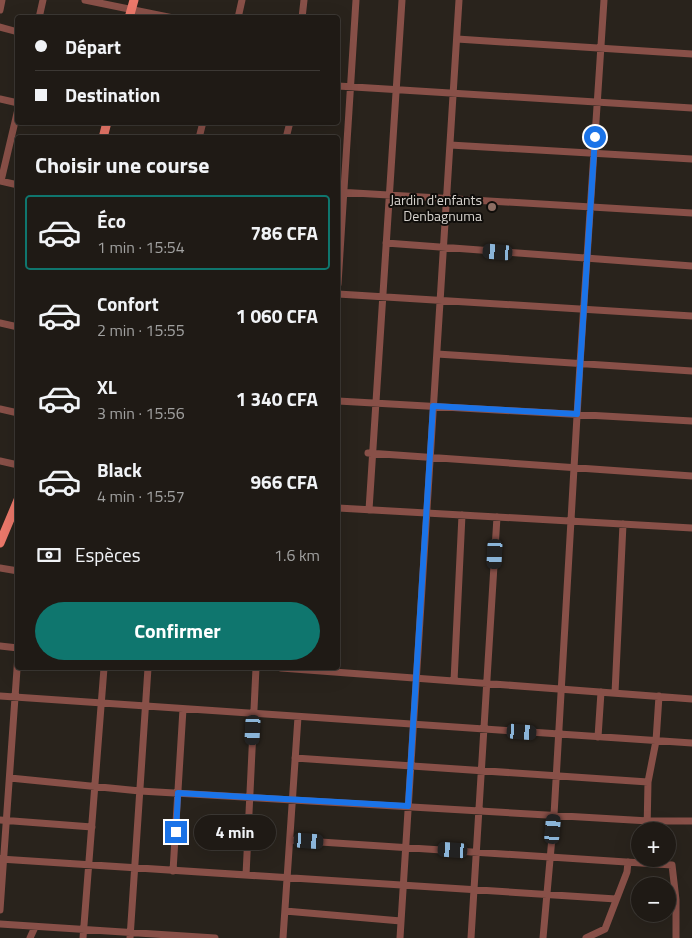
<!DOCTYPE html>
<html lang="fr">
<meta charset="utf-8">
<style>
:root{--surface:#1f1a15;--page:#27231e;--text:#f1f3f6;--muted:#a1a1a0;--line:#3c3834;--accent:#0f766e}
body{margin:0;font-family:"Titillium Web",sans-serif;background:var(--page);color:var(--text);height:100vh;display:flex;flex-direction:column;font-size:19px;white-space:nowrap}
*{box-sizing:border-box;margin:0}
p{font-size:16px;color:var(--muted)}
.icon{flex:none;width:28px;height:28px;fill:none;stroke:currentColor;stroke-width:2;stroke-linecap:round;stroke-linejoin:round}
.map{position:relative;flex:1;overflow:hidden}
.details{position:absolute;left:15px;top:135px;width:325px;height:535px;display:flex;flex-direction:column;background:var(--surface);border-radius:5px;box-shadow:0 5px 20px #0002,0 0 0 1px var(--line)}
.details>*{flex:none}
.top-card{position:absolute;left:15px;top:15px;width:325px;height:110px;border-radius:5px;box-shadow:0 5px 20px #0002,0 0 0 1px var(--line);display:grid;align-content:center;height:110px;padding:0 20px;background:var(--surface)}
.fabs{position:absolute;left:631px;top:822px;display:grid;gap:10px}
.fabs a{display:grid;place-items:center;width:45px;height:45px;border-radius:50%;background:var(--surface);box-shadow:0 5px 20px #0002,0 0 0 1px var(--line);font-size:25px}
.end{position:absolute;width:22px;height:22px;margin:-11px;border:6px solid #1a73e8;background:#fff;box-shadow:0 0 0 2px #fff}
.from{border-radius:50%}
.bubble{position:absolute;height:35px;border-radius:18px;background:var(--surface);box-shadow:0 5px 20px #0002,0 0 0 1px var(--line);font-size:16px;font-weight:700;line-height:35px;text-align:center}
.car{position:absolute;width:15px;height:30px;margin:-15px -8px;border-radius:6px;box-shadow:0 0 4px 1px #0007;background:linear-gradient(#222 24%,#8ab4d8 0 40%,#222 0 76%,#8ab4d8 0 86%,#222 0)}
.top-card b{display:flex;align-items:center;gap:18px;height:48px;font-size:19px}
.top-card b+b{border-top:1px solid var(--line)}
.top-card i{width:12px;height:12px;background:var(--text)}
ul{padding:0;list-style:none}
li{display:flex;align-items:center;gap:15px;height:75px;margin:0 10px 8px;padding:0 10px;border:2px solid transparent;border-radius:5px}
li div{flex:1}
li b{display:block;font-size:19px}
li em{font-style:normal;font-weight:700}
li.active{border-color:var(--accent)}
li>.icon{width:45px;height:45px;stroke-width:1.5}
h2{padding:0 20px;font-size:22px;line-height:60px}
.pay{display:flex;align-items:center;gap:12px;height:55px;padding:0 20px;font-size:19px}
.pay p{margin-inline-start:auto}
.cta{display:flex;gap:10px;margin-top:auto;padding:10px 20px}
.cta a{flex:1;height:58px;border-radius:30px;background:var(--accent);color:#fff;font-size:20px;font-weight:700;line-height:58px;text-align:center}
.map>svg:first-child{display:block}
.lines{fill:none;stroke-linecap:round;stroke-linejoin:round}
.minor{stroke:#885048;stroke-width:7}
.major{stroke:#eb786a;stroke-width:9}
.route{stroke:#1a73e8;stroke-width:6}
.education-dot{fill:#8d6e63;stroke:#0f0d0a;stroke-width:2}
.labels{text-anchor:middle;dominant-baseline:central;stroke-width:4;stroke-linejoin:round;paint-order:stroke}
.poi-label{font-size:14px;fill:#d7d3ce;stroke:#0f0d0a;text-anchor:end}
</style>
<div class="map">
<svg width="692" height="938" viewBox="0 0 692 938">
<rect width="100%" height="100%" fill="#29231c"/>
<g class="lines">
<path class="minor" d="M85,0l88,18
M0,10l2,-10
M39,18l4,-18
M238,18l4,-18
M302,18l2,-18
M0,27l18,5
M457,39l235,15
M338,86l354,22
M0,99l18,4
M199,138l4,-16
M286,138l4,-16
M450,145l242,14
M0,181l18,4
M1,181l17,-72
M338,192l354,21
M386,243l306,23
M338,284l18,-284
M338,294l354,22
M0,323l18,4
M437,354l255,17
M338,401l354,20
M0,409l18,4
M368,453l324,23
M0,461l18,4
M338,508l354,20
M369,510l33,-510
M0,568l18,3
M0,646l18,2
M281,668l411,31
M454,681l8,-166
M615,693l8,-169
M0,696l692,47
M598,737l3,-45
M295,758l353,24
M10,778l130,13 509,30h43
M0,820l92,7
M647,831l1,-49 8,-41 3,-45
M290,840l382,25 4,35v38
M0,859l616,40
M173,871l10,-162
M246,875l10,-207
M0,910l18,-255
M285,911l116,10
M0,924l215,14
M30,938l5,-11
M83,938l21,-270
M130,938l18,-270
M283,938l15,-221
M400,938l59,-938
M471,938l26,-421
M543,938l11,-123 26,-451 24,-364
M586,938l19,-9 22,-57 1,-10"/>
<path class="major" d="M129,18l5,-18
M103,138l4,-16
M0,543l18,-43"/>
</g>
<g class="lines">
<path class="route" d="M176,832l2,-39 230,13 25,-400 144,8 18,-277"/>
</g>
<circle class="education-dot" cx="492" cy="207" r="5"/>
<g class="labels">
<g class="poi-label">
<text x="482" y="199">Jardin d'enfants<tspan x="482" dy="16">Denbagnuma</tspan></text>
</g>
</g>
</svg>
<div class="fabs">
<a>+</a>
<a>−</a>
</div>
<i class="end from" style="left:595px;top:137px"></i>
<i class="end" style="left:176px;top:832px"></i>
<div class="bubble" style="left:194px;top:815px;width:82px">4 min</div>
<i class="car" style="left:498px;top:252px;rotate:275deg"></i>
<i class="car" style="left:495px;top:554px;rotate:183deg"></i>
<i class="car" style="left:253px;top:730px;rotate:183deg"></i>
<i class="car" style="left:522px;top:732px;rotate:94deg"></i>
<i class="car" style="left:553px;top:829px;rotate:5deg"></i>
<i class="car" style="left:309px;top:841px;rotate:94deg"></i>
<i class="car" style="left:453px;top:850px;rotate:274deg"></i>
<div class="top-card">
<b><i class="from"></i>Départ</b>
<b><i></i>Destination</b>
</div>
<section class="details">
<h2>Choisir une course</h2>
<ul>
<li class="active"><svg class="icon" aria-label="car" viewBox="0 0 24 24"><path d="M5 17H2v-5l4-1 3-4h7l3 4 3 1v5h-3M9 17h6M6 11h13"/><circle cx="7" cy="17" r="2"/><circle cx="17" cy="17" r="2"/></svg><div><b>Éco</b><p>1 min · 15:54</p></div><em>786 CFA</em></li>
<li><svg class="icon" aria-label="car" viewBox="0 0 24 24"><path d="M5 17H2v-5l4-1 3-4h7l3 4 3 1v5h-3M9 17h6M6 11h13"/><circle cx="7" cy="17" r="2"/><circle cx="17" cy="17" r="2"/></svg><div><b>Confort</b><p>2 min · 15:55</p></div><em>1 060 CFA</em></li>
<li><svg class="icon" aria-label="car" viewBox="0 0 24 24"><path d="M5 17H2v-5l4-1 3-4h7l3 4 3 1v5h-3M9 17h6M6 11h13"/><circle cx="7" cy="17" r="2"/><circle cx="17" cy="17" r="2"/></svg><div><b>XL</b><p>3 min · 15:56</p></div><em>1 340 CFA</em></li>
<li><svg class="icon" aria-label="car" viewBox="0 0 24 24"><path d="M5 17H2v-5l4-1 3-4h7l3 4 3 1v5h-3M9 17h6M6 11h13"/><circle cx="7" cy="17" r="2"/><circle cx="17" cy="17" r="2"/></svg><div><b>Black</b><p>4 min · 15:57</p></div><em>966 CFA</em></li>
</ul>
<div class="pay"><svg class="icon" aria-label="cash" viewBox="0 0 24 24"><path d="M3 7h18v10H3z"/><circle cx="12" cy="12" r="2"/></svg>Espèces<p>1.6 km</p></div>
<div class="cta"><a>Confirmer</a></div>
</section>
</div>
